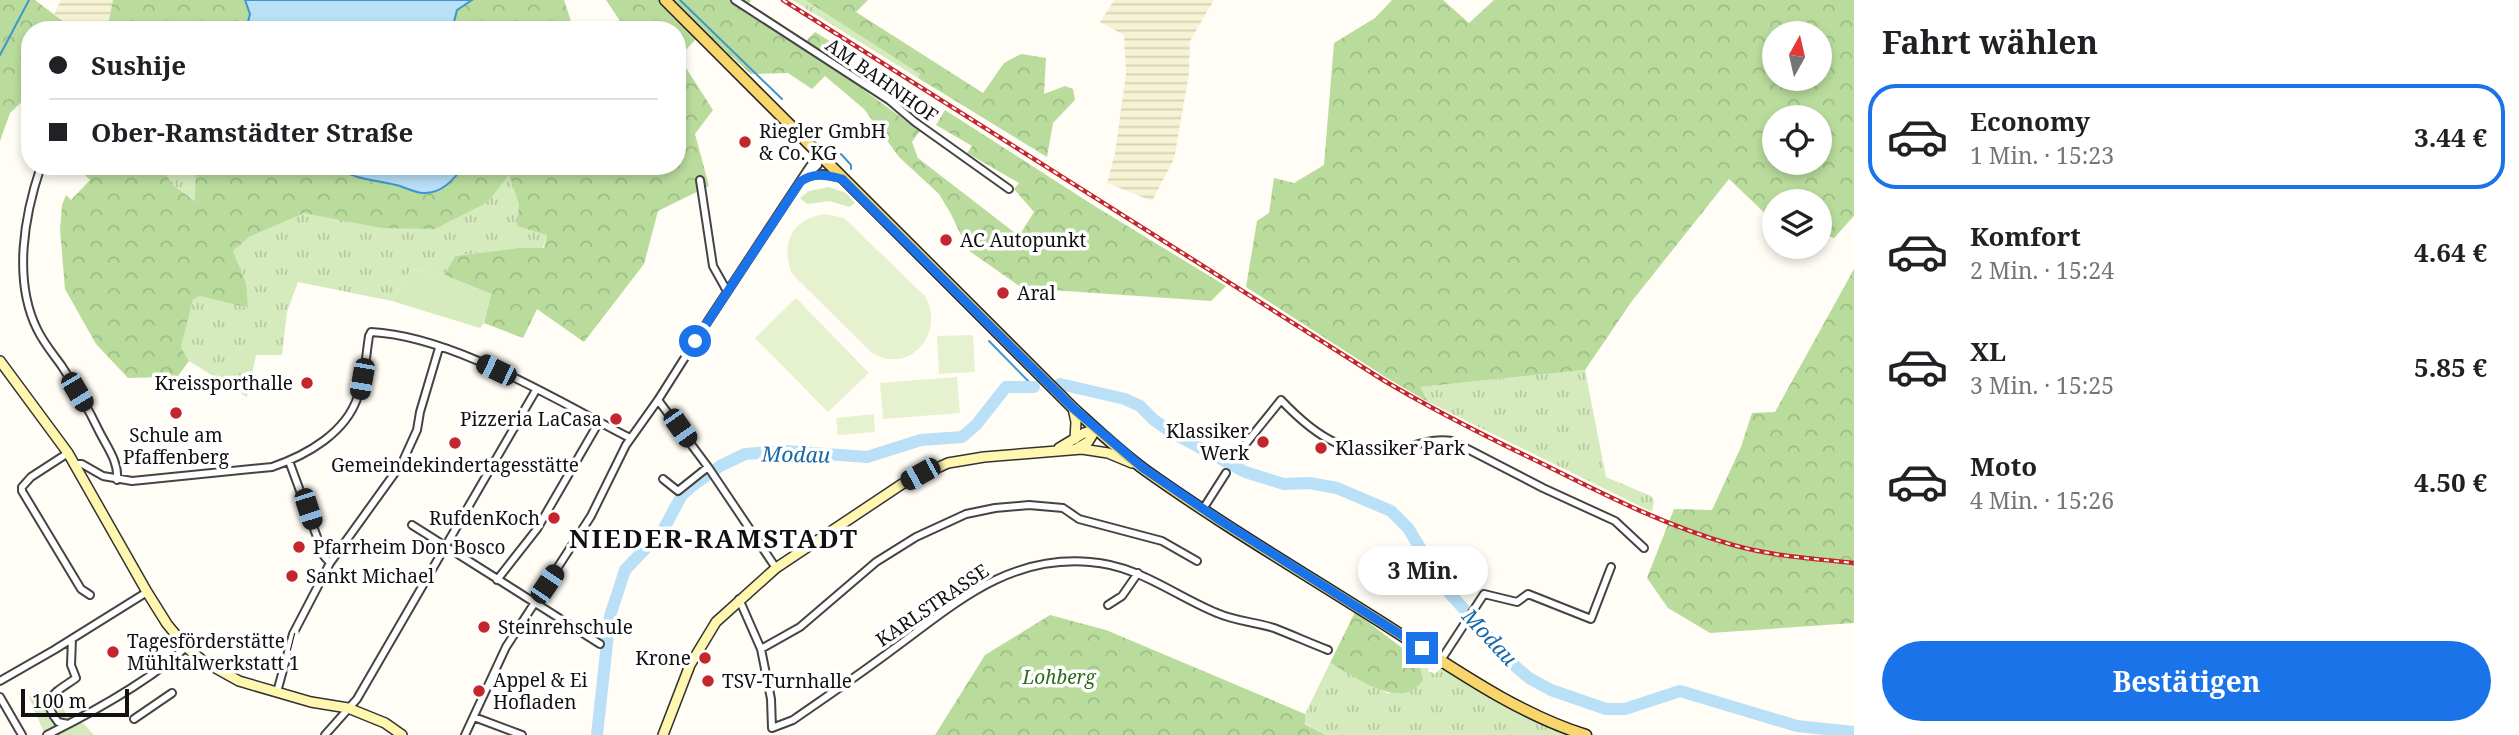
<!DOCTYPE html>
<html lang="de">
<meta charset="utf-8">
<style>
:root{--surface:#fff;--page:#f2f2f2;--text:#202124;--muted:#757577;--line:#e0e0e0;--accent:#1a73e8}
body{margin:0;font-family:"Noto Serif",serif;background:var(--page);color:var(--text);height:100vh;display:flex;flex-direction:column;font-size:26px;white-space:nowrap}
*{box-sizing:border-box;margin:0}
p{font-size:23px;color:var(--muted)}
.icon{flex:none;width:38px;height:38px;fill:none;stroke:currentColor;stroke-width:2;stroke-linecap:round;stroke-linejoin:round}
.map{position:relative;flex:1;overflow:hidden}
.drawer{display:flex;flex-direction:column;background:var(--surface);width:665px}
.drawer>*{flex:none}
.banner{position:absolute;left:21px;top:21px;width:665px;height:154px;border-radius:28px;box-shadow:0 4px 10px #0003;display:grid;align-content:center;height:154px;padding:0 28px;background:var(--surface)}
.needle{width:46px;rotate:8deg}
.controls{position:absolute;left:1762px;top:21px;display:grid;gap:14px}
.controls a{display:grid;place-items:center;width:70px;height:70px;border-radius:50%;background:var(--surface);box-shadow:0 4px 10px #0003;font-size:35px}
.scale{position:absolute;left:21px;bottom:18px;width:108px;box-sizing:border-box;padding-left:7px;border:4px solid #111;border-top:0;font-size:19px;line-height:24px;white-space:nowrap;color:#111;-webkit-text-stroke:5px #fff;paint-order:stroke}
.end{position:absolute;width:32px;height:32px;margin:-16px;border:9px solid #1a73e8;background:#fff;box-shadow:0 0 0 4px #fff}
.from{border-radius:50%}
.bubble{position:absolute;height:49px;border-radius:24px;background:var(--surface);box-shadow:0 4px 10px #0003;font-size:23px;font-weight:700;line-height:49px;text-align:center}
.car{position:absolute;width:21px;height:42px;margin:-21px -10px;border-radius:9px;box-shadow:0 0 5px 2px #0007;background:linear-gradient(#222 24%,#8ab4d8 0 40%,#222 0 76%,#8ab4d8 0 86%,#222 0)}
.banner b{display:flex;align-items:center;gap:24px;height:66px;font-size:26px}
.banner b+b{border-top:2px solid var(--line)}
.banner i{width:18px;height:18px;background:var(--text)}
ul{padding:0;list-style:none}
li{display:flex;align-items:center;gap:21px;height:105px;margin:0 14px 10px;padding:0 14px;border:4px solid transparent;border-radius:28px}
li div{flex:1}
li b{display:block;font-size:26px}
li em{font-style:normal;font-weight:700}
li.current{border-color:var(--accent)}
li>.icon{width:63px;height:63px;stroke-width:1.5}
h2{padding:0 28px;font-size:32px;line-height:84px}
.action{display:flex;gap:14px;margin-top:auto;padding:14px 28px}
.action a{flex:1;height:80px;border-radius:42px;background:var(--accent);color:#fff;font-size:28px;font-weight:700;line-height:80px;text-align:center}
main{display:flex;flex:1;min-height:0}
.map>svg:first-child{display:block}
.farmland{fill:url(#farmland-rules)}
.grass{fill:url(#grass-tufts)}
.forest{fill:url(#forest-crowns);fill-rule:evenodd}
.park{fill:#d5ebbd}
.pitch{fill:#e6f2cf}
.water{fill:#b9e0f7;stroke:#3f96cf;stroke-width:2}
.lines{fill:none;stroke-linecap:round;stroke-linejoin:round}
.stream{stroke:#3f96cf;stroke-width:2}
.river{stroke:#b9e0f7;stroke-width:12}
.street-casing{stroke:#444;stroke-width:10}
.secondary-casing{stroke:#333;stroke-width:12}
.primary-casing{stroke:#222;stroke-width:13}
.street{stroke:#fff;stroke-width:6}
.secondary{stroke:#fff6b0;stroke-width:9}
.primary{stroke:#f9d66b;stroke-width:10}
.rail-casing{stroke:#c4262e;stroke-width:4.5}
.rail{stroke:#fff;stroke-width:2;stroke-dasharray:5;stroke-linecap:butt}
.route{stroke:#1a73e8;stroke-width:9}
.poi-dot{fill:#c4262e;stroke:#fff;stroke-width:2.5}
.labels{text-anchor:middle;dominant-baseline:central;stroke-width:7;stroke-linejoin:round;paint-order:stroke}
.street-label{font-size:19px;fill:#111;stroke:#fff}
.poi-label{font-size:19px;fill:#111;stroke:#fff;text-anchor:start}
.park-label{font-size:19px;font-style:italic;fill:#2f6b1f;stroke:#fff}
.water-label{font-size:21px;font-style:italic;fill:#1768a6;stroke:#fff}
.district-label{font-size:26px;font-weight:bold;letter-spacing:2px;fill:#111;stroke:#fff}
</style>
<main>
<div class="map">
<svg width="1854" height="735" viewBox="0 0 1854 735">
<defs>
<pattern id="farmland-rules" width="6" height="5" patternUnits="userSpaceOnUse" patternTransform="scale(1.75)"><rect width="6" height="5" fill="#f6f3d4"/><path d="M0 2.5h6" fill="none" stroke="#d2cfb5"/></pattern>
<pattern id="grass-tufts" width="24" height="20" patternUnits="userSpaceOnUse" patternTransform="scale(1.75)"><rect width="24" height="20" fill="#d5ebbd"/><path d="M3 7l-1-3M5 7V3M7 7l1-3M15 17l-1-3M17 17v-4M19 17l1-3" fill="none" stroke="#b6c8a1"/></pattern>
<pattern id="forest-crowns" width="20" height="18" patternUnits="userSpaceOnUse" patternTransform="scale(1.75)"><rect width="20" height="18" fill="#b9dc9c"/><path d="M2 6a3 3 0 1 1 6 0M12 15a3 3 0 1 1 6 0" fill="none" stroke="#9ebc85"/></pattern>
</defs>
<rect width="100%" height="100%" fill="#fffdf5"/>
<path class="farmland" d="M61,0h52l-6,30h-37l-1,-4 -15,-11z
M1114,0h100l-24,41 -1,33 -15,85 -22,42 -45,-18 8,-30 11,-79 -2,-39 -24,-13z"/>
<path class="grass" d="M792,0h13l116,74 -3,4z
M161,166h35v35l-24,-17z
M509,173l11,31 16,27 11,4 -4,13h-25l-63,8 -11,19 -33,-6 -19,32 -94,-19 -11,30 -5,43h-26l-9,42 -58,-36 -8,-14 12,-47 7,-4 47,12 -14,-58 16,-13 55,-25 77,16z
M1585,370l21,107 45,19 3,5 -2,11 -224,-110 -9,-15z
M1425,657l5,5 -2,9 7,3 5,-5 5,-1 52,32 70,35h-241l-21,-12v-9l25,-51 59,31 30,-32 -1,-2z"/>
<path class="forest" d="M0,0h35l34,26 1,4h-40v64l-20,19 -10,28z
M113,0h132l5,14 -4,16h-139z
M472,0h92l10,30h-122l5,-20z
M606,0h145l-7,11 56,36 15,-15 31,19 -4,23 78,57 -8,11 6,16 101,78 15,-24 -20,-23 5,-6 -52,-30 5,-7 -36,-21 9,-15 148,95 133,81 -15,15 -189,-13 -54,-38 -17,-36 -12,-20 -40,-37 -35,-48 -39,-33 -13,13 -24,-16 -37,1 -47,-43 -25,26 34,53 -18,24 14,52 -51,25 -14,53 -60,78 -47,-33 -14,29 -39,-15 7,-29 -47,-19 11,-19 63,-8h26l3,-13 -30,-9 2,-22 -10,-30 -21,28 -53,27 -54,-1 -77,-15 -55,24 -16,14 13,33 2,24 -48,-12 -7,4 -12,47 8,14 -14,19 -10,-3 -37,1 -32,-34 -31,-55 -5,-60 2,-24 4,-10 5,5 19,-20 -5,-5 7,-9h69l11,18 23,17 1,-35h136l21,11 42,8 28,8 31,-14 10,-13h213v-136h-51z
M805,0h63l-12,12 127,81 21,-30 17,-9 25,4 -2,36 21,-8 8,3 2,11 -22,23 -6,34 -129,-79 2,-4z
M1392,0h51l26,23 25,-23h360v216l-20,22 -14,-4v-33h-46v21l-45,-43 -97,122 -47,69 -165,17 8,15 -41,-24 -141,-91 11,-66 12,-8 5,-35 20,5 30,-18 10,-122 41,-25zM1774,33h46v46h-46zM1774,117h46v46h-46z
M1854,269v354l-144,10 -42,-25 -21,-30 27,-69 38,1 29,-63 11,-34 23,-1z
M1355,612l63,48 5,20c-21,33 -68,-4 -93,-17z
M1050,615l56,15 173,73 26,11v10l21,11h-391l50,-80z"/>
<path class="park" d="M829,187l17,6 9,10 -6,4 -19,-6 -23,3 -7,-6 9,-7z
M411,269l33,6 47,19 -7,29 -4,5 -88,-27z
M35,694l21,2 10,17 18,11 10,11h-49l-16,-38z"/>
<path class="pitch" d="M826,214l18,4 81,78c21,36 -15,80 -53,57l-80,-79c-12,-31 0,-56 34,-60z
M796,298l73,75 -41,39 -73,-74z
M973,335l2,37 -36,2 -2,-38z
M957,377l3,36 -77,6 -3,-36z
M874,414l1,18 -37,3 -2,-17z"/>
<path class="water" d="M245,0h227l-15,10 -5,20h-206l4,-16z
M332,166h132c-10,13 -22,28 -41,27 -8,0 -18,-6 -27,-8 -26,-6 -39,-5 -64,-19z"/>
<g class="lines">
<path class="stream" d="M680,0l102,99
M0,55l29,-55
M841,154l10,11v4
M989,341l45,46"/>
<path class="river" d="M1060,384l65,15 15,7 14,14 17,12 74,40 39,12 25,-1 28,5 54,23 17,17 36,59 73,81 12,10 22,12 55,19h19l55,-18 117,35 57,6
M597,735l13,-119 15,-46 38,-40 19,-35 9,-8 29,-21 25,-12 41,-3 81,6 54,-17 41,-3 14,-12 30,-38h28"/>
<defs>
<path id="street" d="M735,0l154,100 26,22 94,67
M41,166c-17,50 -28,114 -4,163 6,13 16,25 24,36 14,21 27,43 38,66 8,16 20,31 18,49
M808,175l16,-1 17,4
M807,176l11,-11 2,-8
M700,180l13,86 14,25
M658,400l50,67 68,101
M68,453l-37,24 -9,10v4l59,98 9,6
M1235,457l46,-57c37,39 68,59 123,48 16,-4 31,-10 48,-7l91,47 72,33 29,27
M289,461l35,95 6,7
M75,464h7l21,12 29,5 140,-14c35,-12 74,-34 86,-71 7,-19 8,-41 11,-60l2,-4c83,4 186,69 259,106
M663,479l15,12 30,-24
M1203,509l23,-36
M412,525l188,119
M497,580l40,-51 62,-107
M739,599l22,50 10,50 1,29 21,-8c33,-23 67,-46 99,-70 63,-46 115,-95 198,-88 48,3 85,34 127,51 18,8 38,9 57,15 18,7 36,15 54,22
M1108,605l14,-9 16,-23
M761,649l39,-22 76,-65 40,-25 50,-23 29,-6 34,-3 34,3 16,11 83,22 35,20
M1441,660l43,-66 33,8 11,-8 63,25 20,-52
M0,681l54,-31 93,-58
M277,692l16,-58 37,-71 72,-100 15,-33 3,-18 19,-64
M0,697l22,38
M474,717l48,18
M134,719l38,-26
M68,724l-10,-2c-20,-25 -1,-30 18,-44l-5,-13 1,-26
M47,735c44,-22 104,-55 139,-88
M325,735l32,-36 179,-309
M465,735l41,-88 85,-131 35,-71 32,-45 50,-79 102,-155 10,-10"/>
<path id="secondary" d="M0,361l68,92 79,139 20,32 19,23 17,14 36,20 72,21 37,6 37,15 17,12
M1073,408l3,14 -1,17
M1059,448l25,-15 12,-4
M1076,449l12,-7 8,-13
M663,735l27,-70 26,-43 60,-54 126,-84 46,-21 36,-6 98,-8 26,4 24,10"/>
<path id="primary" d="M665,0l408,408c23,21 46,43 72,62 73,52 152,99 228,147 66,41 138,95 213,118"/>
</defs>
<use href="#street" class="street-casing"/>
<use href="#secondary" class="secondary-casing"/>
<use href="#primary" class="primary-casing"/>
<use href="#street" class="street"/>
<use href="#secondary" class="secondary"/>
<use href="#primary" class="primary"/>
<defs>
<path id="rail" d="M783,0l600,380c52,31 106,58 160,84 62,31 123,62 190,81 39,11 81,14 121,18"/>
</defs>
<use href="#rail" class="rail-casing"/>
<use href="#rail" class="rail"/>
</g>
<g class="lines">
<path class="route" d="M695,341l105,-159c13,-10 27,-7 42,-3l231,229 70,60 78,53 201,127"/>
</g>
<g class="poi-dot">
<circle cx="745" cy="142" r="7"/>
<circle cx="946" cy="240" r="7"/>
<circle cx="1003" cy="293" r="7"/>
<circle cx="307" cy="383" r="7"/>
<circle cx="176" cy="413" r="7"/>
<circle cx="616" cy="419" r="7"/>
<circle cx="1263" cy="442" r="7"/>
<circle cx="455" cy="443" r="7"/>
<circle cx="1321" cy="448" r="7"/>
<circle cx="554" cy="518" r="7"/>
<circle cx="299" cy="547" r="7"/>
<circle cx="292" cy="576" r="7"/>
<circle cx="484" cy="627" r="7"/>
<circle cx="113" cy="652" r="7"/>
<circle cx="705" cy="658" r="7"/>
<circle cx="708" cy="681" r="7"/>
<circle cx="479" cy="691" r="7"/>
</g>
<g class="labels">
<g class="street-label">
<text transform="translate(882 80) rotate(35)">AM BAHNHOF</text>
<text transform="translate(932 605) rotate(-34)">KARLSTRASSE</text>
</g>
<g class="poi-label">
<text x="759" y="131">Riegler GmbH<tspan x="759" dy="22">&amp; Co. KG</tspan></text>
<text x="960" y="240">AC Autopunkt</text>
<text x="1017" y="293">Aral</text>
<text x="293" y="383" text-anchor="end">Kreissporthalle</text>
<text x="602" y="419" text-anchor="end">Pizzeria LaCasa</text>
<text x="1249" y="431" text-anchor="end">Klassiker<tspan x="1249" dy="22">Werk</tspan></text>
<text x="176" y="435" text-anchor="middle">Schule am<tspan x="176" dy="22">Pfaffenberg</tspan></text>
<text x="1335" y="448">Klassiker Park</text>
<text x="455" y="465" text-anchor="middle">Gemeindekindertagesstätte</text>
<text x="540" y="518" text-anchor="end">RufdenKoch</text>
<text x="313" y="547">Pfarrheim Don Bosco</text>
<text x="306" y="576">Sankt Michael</text>
<text x="498" y="627">Steinrehschule</text>
<text x="127" y="641">Tagesförderstätte /<tspan x="127" dy="22">Mühltalwerkstatt 1</tspan></text>
<text x="691" y="658" text-anchor="end">Krone</text>
<text x="493" y="680">Appel &amp; Ei<tspan x="493" dy="22">Hofladen</tspan></text>
<text x="722" y="681">TSV-Turnhalle</text>
</g>
<g class="park-label">
<text x="1059" y="677">Lohberg</text>
</g>
<g class="water-label">
<text transform="translate(796 454) rotate(1)">Modau</text>
<text transform="translate(1490 637) rotate(47)">Modau</text>
</g>
<g class="district-label">
<text x="714" y="538">NIEDER-RAMSTADT</text>
</g>
</g>
</svg>
<div class="controls">
<a><svg class="needle" viewBox="-14 -14 28 28"><path d="M0-13l5 13h-10z" fill="#e53935"/><path d="M0 13l5-13h-10z" fill="#757577"/></svg></a>
<a><svg class="icon" aria-label="locate" viewBox="0 0 24 24"><circle cx="12" cy="12" r="6"/><path d="M12 2v4M12 18v4M2 12h4M18 12h4"/></svg></a>
<a><svg class="icon" aria-label="layers" viewBox="0 0 24 24"><path d="M12 4l9 5-9 5-9-5zM3 14l9 5 9-5"/></svg></a>
</div>
<div class="scale">100 m</div>
<i class="end from" style="left:695px;top:341px"></i>
<i class="end" style="left:1422px;top:648px"></i>
<div class="bubble" style="left:1358px;top:546px;width:130px">3 Min.</div>
<i class="car" style="left:496px;top:370px;rotate:296deg"></i>
<i class="car" style="left:362px;top:379px;rotate:190deg"></i>
<i class="car" style="left:77px;top:392px;rotate:149deg"></i>
<i class="car" style="left:680px;top:428px;rotate:145deg"></i>
<i class="car" style="left:920px;top:474px;rotate:241deg"></i>
<i class="car" style="left:308px;top:509px;rotate:162deg"></i>
<i class="car" style="left:547px;top:584px;rotate:34deg"></i>
<div class="banner">
<b><i class="from"></i>Sushije</b>
<b><i></i>Ober-Ramstädter Straße</b>
</div>
</div>
<section class="drawer">
<h2>Fahrt wählen</h2>
<ul>
<li class="current"><svg class="icon" aria-label="car" viewBox="0 0 24 24"><path d="M5 17H2v-5l4-1 3-4h7l3 4 3 1v5h-3M9 17h6M6 11h13"/><circle cx="7" cy="17" r="2"/><circle cx="17" cy="17" r="2"/></svg><div><b>Economy</b><p>1 Min. · 15:23</p></div><em>3.44 €</em></li>
<li><svg class="icon" aria-label="car" viewBox="0 0 24 24"><path d="M5 17H2v-5l4-1 3-4h7l3 4 3 1v5h-3M9 17h6M6 11h13"/><circle cx="7" cy="17" r="2"/><circle cx="17" cy="17" r="2"/></svg><div><b>Komfort</b><p>2 Min. · 15:24</p></div><em>4.64 €</em></li>
<li><svg class="icon" aria-label="car" viewBox="0 0 24 24"><path d="M5 17H2v-5l4-1 3-4h7l3 4 3 1v5h-3M9 17h6M6 11h13"/><circle cx="7" cy="17" r="2"/><circle cx="17" cy="17" r="2"/></svg><div><b>XL</b><p>3 Min. · 15:25</p></div><em>5.85 €</em></li>
<li><svg class="icon" aria-label="car" viewBox="0 0 24 24"><path d="M5 17H2v-5l4-1 3-4h7l3 4 3 1v5h-3M9 17h6M6 11h13"/><circle cx="7" cy="17" r="2"/><circle cx="17" cy="17" r="2"/></svg><div><b>Moto</b><p>4 Min. · 15:26</p></div><em>4.50 €</em></li>
</ul>
<div class="action"><a>Bestätigen</a></div>
</section>
</main>
